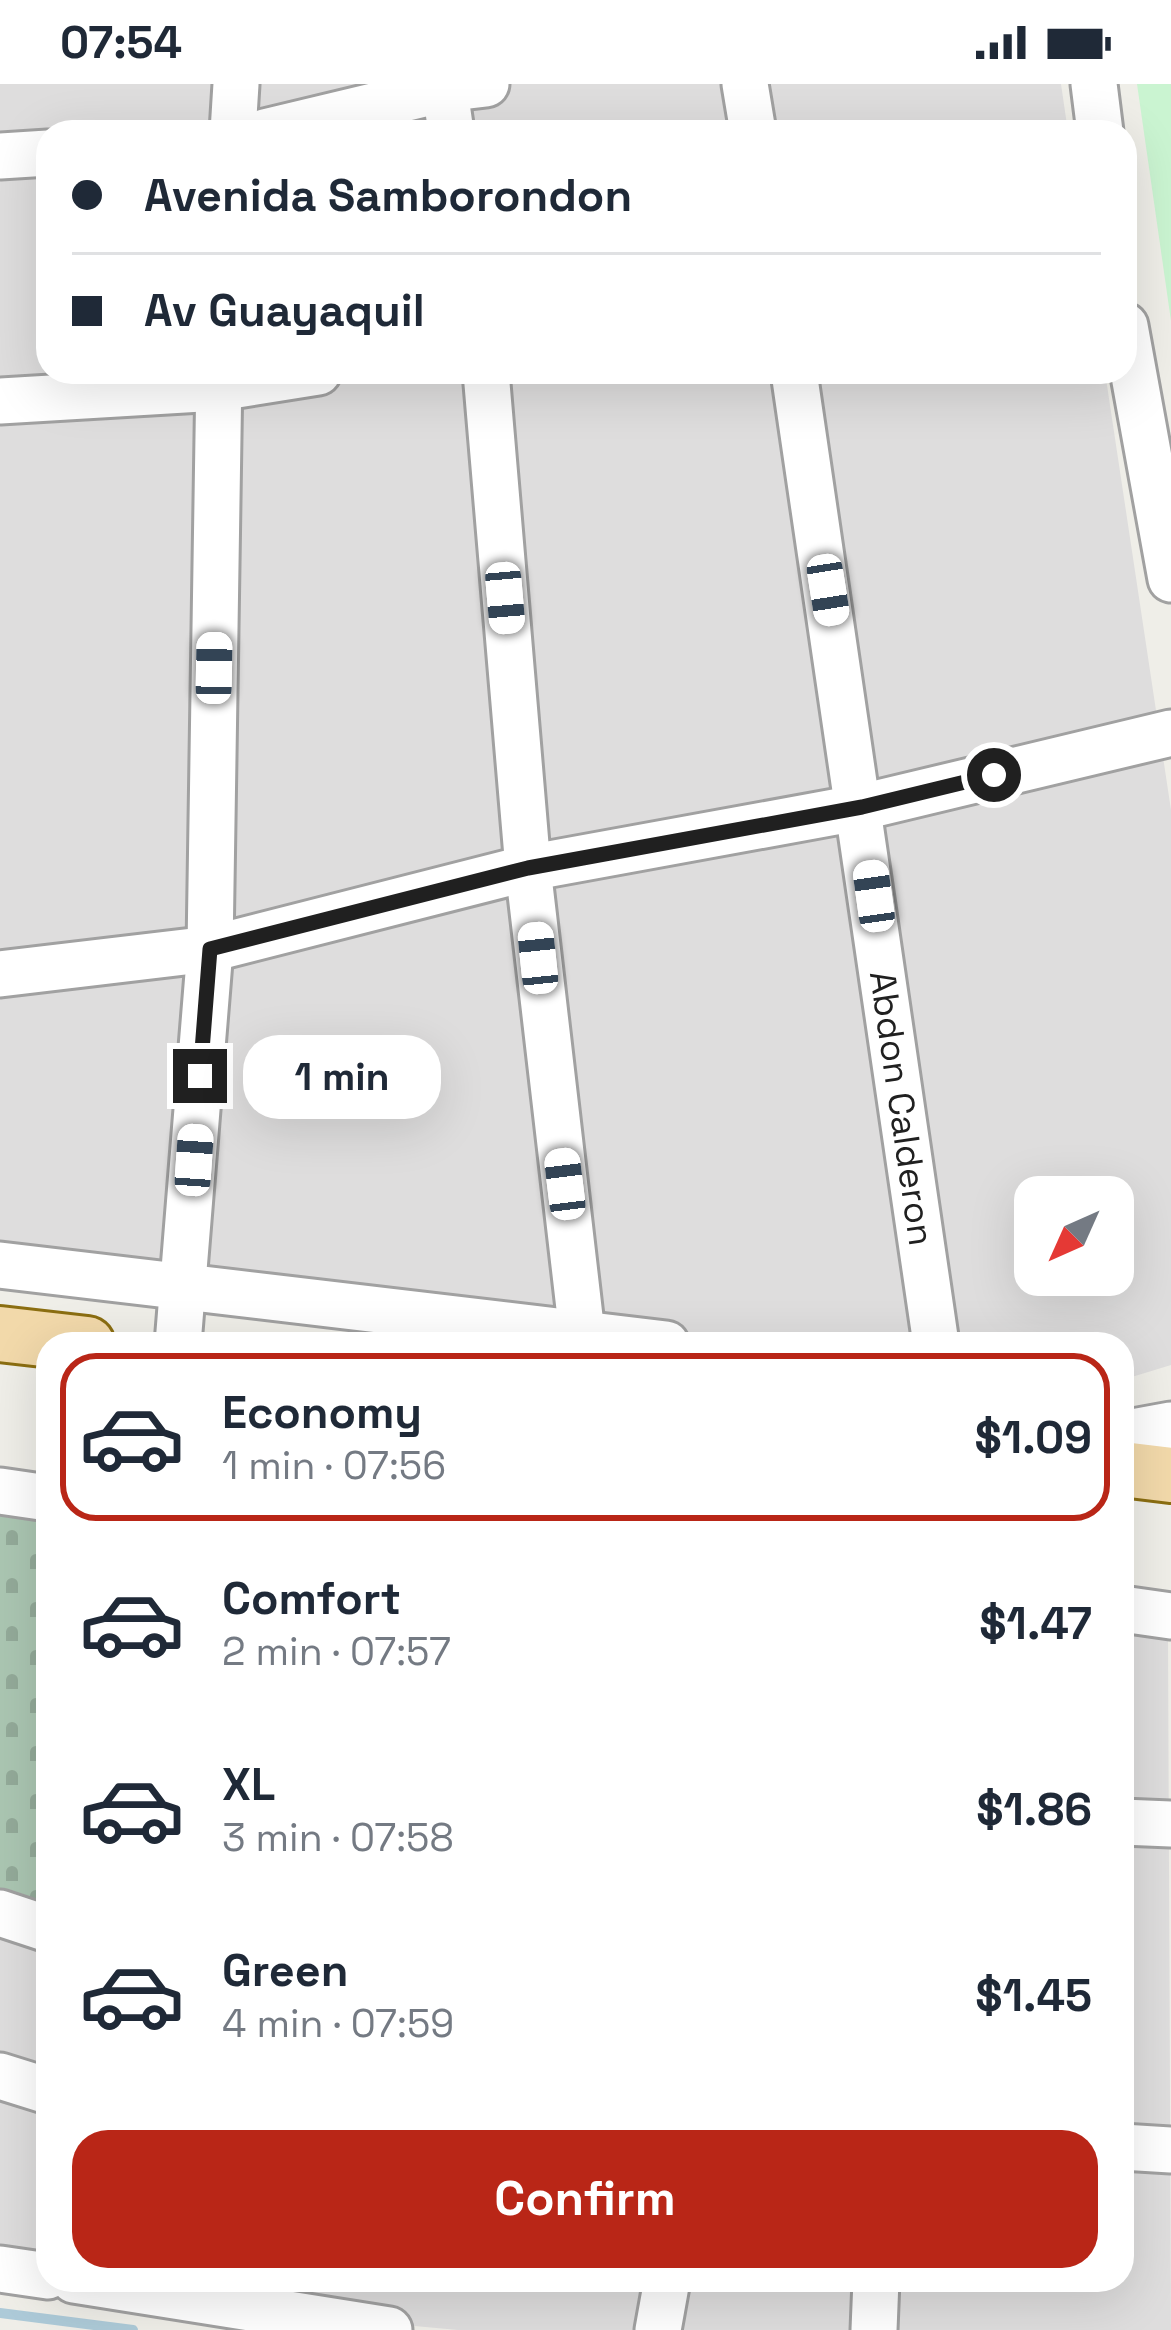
<!DOCTYPE html>
<meta charset="utf-8">
<style>
:root{--surface:#fff;--page:#f2f2f3;--text:#1f2937;--muted:#747a83;--line:#e0e1e3;--accent:#b92617}
body{margin:0;font-family:"Space Grotesk",sans-serif;background:var(--page);color:var(--text);height:100vh;display:flex;flex-direction:column;font-size:45px;white-space:nowrap}
*{box-sizing:border-box;margin:0}
p{font-size:39px;color:var(--muted)}
.icon{flex:none;width:66px;height:66px;fill:none;stroke:currentColor;stroke-width:2;stroke-linecap:round;stroke-linejoin:round}
.map{position:relative;flex:1;overflow:hidden}
.drawer{position:absolute;left:36px;top:1248px;width:1098px;height:960px;display:flex;flex-direction:column;background:var(--surface);border-radius:36px;box-shadow:0 12px 48px #0002}
.drawer>*{flex:none}
.guide{position:absolute;left:36px;top:36px;width:1101px;height:264px;border-radius:36px;box-shadow:0 12px 48px #0002;display:grid;align-content:center;height:264px;padding:0 36px;background:var(--surface)}
.needle{width:78px;rotate:225deg}
.fabs{position:absolute;left:1014px;top:1092px;display:grid;gap:24px}
.fabs a{display:grid;place-items:center;width:120px;height:120px;border-radius:24px;background:var(--surface);box-shadow:0 12px 48px #0002;font-size:60px}
.end{position:absolute;width:54px;height:54px;margin:-27px;border:15px solid #202020;background:#fff;box-shadow:0 0 0 6px #fff}
.from{border-radius:50%}
.bubble{position:absolute;height:84px;border-radius:36px;background:var(--surface);box-shadow:0 12px 48px #0002;font-size:39px;font-weight:600;line-height:84px;text-align:center}
.car{position:absolute;width:36px;height:72px;margin:-36px -18px;border-radius:15px;box-shadow:0 0 9px 3px #0007;background:linear-gradient(#fff 24%,#345 0 40%,#fff 0 76%,#345 0 86%,#fff 0)}
.guide b{display:flex;align-items:center;gap:42px;height:114px;font-size:45px}
.guide b+b{border-top:3px solid var(--line)}
.guide i{width:30px;height:30px;background:var(--text)}
ul{padding:21px 0 0;list-style:none}
li{display:flex;align-items:center;gap:36px;height:168px;margin:0 24px 18px;padding:0 12px;border:6px solid transparent;border-radius:36px}
li div{flex:1}
li b{display:block;font-size:45px}
li em{font-style:normal;font-weight:600}
li.current{border-color:var(--accent)}
li>.icon{width:108px;height:108px;stroke-width:1.5}
.button{display:flex;gap:24px;margin-top:auto;padding:24px 36px}
.button a{flex:1;height:138px;border-radius:36px;background:var(--accent);color:#fff;font-size:48px;font-weight:600;line-height:138px;text-align:center}
.status{display:flex;justify-content:space-between;align-items:center;height:84px;padding:0 60px;background:var(--surface);direction:ltr}
.status svg{height:33px;fill:currentColor}
.map>svg:first-child{display:block}
.residential{fill:#dedddd;fill-rule:evenodd}
.cemetery{fill:url(#cemetery-stones)}
.park{fill:#caf4d1}
.lines{fill:none;stroke-linecap:round;stroke-linejoin:round}
.stream{stroke:#adcad8;stroke-width:10}
.minor-casing{stroke:#a1a1a1;stroke-width:51}
.major-casing{stroke:#8b6e11;stroke-width:60}
.minor{stroke:#fff;stroke-width:45}
.major{stroke:#f2d9aa;stroke-width:54}
.route{stroke:#202020;stroke-width:15}
.labels{text-anchor:middle;dominant-baseline:central;stroke-width:10;stroke-linejoin:round;paint-order:stroke}
.street-label{font-size:36px;fill:#202020;stroke:#fff}
</style>
<div class="status"><b>07:54</b><svg viewBox="0 0 49 12"><path d="M0 12V9h3v3zM5 12V6h3v6zM10 12V3h3v9zM15 12V0h3v12zM26 1h20v11H26zM47 4h2v5h-2z"/></svg></div>
<div class="map">
<svg width="1171" height="2246" viewBox="0 0 1171 2246">
<defs>
<pattern id="cemetery-stones" width="16" height="16" patternUnits="userSpaceOnUse" patternTransform="scale(3)"><rect width="16" height="16" fill="#abc6b2"/><path d="M2 7V4a2 2 0 0 1 4 0v3zM10 15v-3a2 2 0 0 1 4 0v3z" fill="#93aa99"/></pattern>
</defs>
<rect width="100%" height="100%" fill="#efeee8"/>
<path class="residential" d="M0,0h1061l7,48h-1020v240h1057l66,438v555l-49,15v-36h-447l-675,-84zM1035,1113h78v78h-78z
M1122,1547l46,7 3,692h-713l-458,-42v-372l48,16v348h1074z"/>
<path class="cemetery" d="M0,1431l48,7v388l-48,-16z"/>
<path class="park" d="M1137,0h34v237z"/>
<g class="lines">
<path class="stream" d="M0,2229l133,17"/>
<defs>
<g id="minor">
<path d="M444,0l7,48"/>
<path d="M745,0l8,48"/>
<path d="M1094,0l6,48"/>
<path d="M233,48l3,-48"/>
<path d="M265,48l179,-43 42,-5"/>
<path d="M0,72l48,-3"/>
<path d="M1125,242l46,253"/>
<path d="M486,288l42,496 54,466"/>
<path id="s1" d="M794,288l142,972"/>
<path d="M0,317l218,-13 100,-16"/>
<path d="M0,890l210,-25 318,-81 334,-61 309,-74"/>
<path d="M0,1181l666,79"/>
<path d="M178,1260l32,-395 9,-577"/>
<path d="M1122,1350l49,-9"/>
<path d="M0,1407l48,7"/>
<path d="M1122,1525l49,7"/>
<path d="M1122,1738l49,2"/>
<path d="M0,1829l48,16"/>
<path d="M0,1992l48,15"/>
<path d="M1122,2063l49,3"/>
<path d="M0,2185l48,7"/>
<path d="M74,2196l315,50"/>
<path d="M658,2246l9,-50"/>
<path d="M874,2246l2,-50"/>
</g>
<path id="major" d="M0,1250l87,10
M1122,1385l49,6"/>
</defs>
<use href="#minor" class="minor-casing"/>
<use href="#major" class="major-casing"/>
<use href="#minor" class="minor"/>
<use href="#major" class="major"/>
</g>
<g class="lines">
<path class="route" d="M200,992l10,-127 318,-81 334,-61 132,-32"/>
</g>
<g class="labels">
<g class="street-label">
<text stroke="none"><textPath href="#s1" startOffset="744">Abdon Calderon</textPath></text>
</g>
</g>
</svg>
<div class="fabs">
<a><svg class="needle" viewBox="-14 -14 28 28"><path d="M0-13l5 13h-10z" fill="#e53935"/><path d="M0 13l5-13h-10z" fill="#747a83"/></svg></a>
</div>
<i class="end from" style="left:994px;top:691px"></i>
<i class="end" style="left:200px;top:992px"></i>
<div class="bubble" style="left:243px;top:951px;width:198px">1 min</div>
<i class="car" style="left:828px;top:506px;rotate:171deg"></i>
<i class="car" style="left:505px;top:514px;rotate:175deg"></i>
<i class="car" style="left:214px;top:584px;rotate:1deg"></i>
<i class="car" style="left:874px;top:812px;rotate:352deg"></i>
<i class="car" style="left:538px;top:874px;rotate:354deg"></i>
<i class="car" style="left:194px;top:1076px;rotate:4deg"></i>
<i class="car" style="left:565px;top:1100px;rotate:353deg"></i>
<div class="guide">
<b><i class="from"></i>Avenida Samborondon</b>
<b><i></i>Av Guayaquil</b>
</div>
<section class="drawer">
<ul>
<li class="current"><svg class="icon" aria-label="car" viewBox="0 0 24 24"><path d="M5 17H2v-5l4-1 3-4h7l3 4 3 1v5h-3M9 17h6M6 11h13"/><circle cx="7" cy="17" r="2"/><circle cx="17" cy="17" r="2"/></svg><div><b>Economy</b><p>1 min · 07:56</p></div><em>$1.09</em></li>
<li><svg class="icon" aria-label="car" viewBox="0 0 24 24"><path d="M5 17H2v-5l4-1 3-4h7l3 4 3 1v5h-3M9 17h6M6 11h13"/><circle cx="7" cy="17" r="2"/><circle cx="17" cy="17" r="2"/></svg><div><b>Comfort</b><p>2 min · 07:57</p></div><em>$1.47</em></li>
<li><svg class="icon" aria-label="car" viewBox="0 0 24 24"><path d="M5 17H2v-5l4-1 3-4h7l3 4 3 1v5h-3M9 17h6M6 11h13"/><circle cx="7" cy="17" r="2"/><circle cx="17" cy="17" r="2"/></svg><div><b>XL</b><p>3 min · 07:58</p></div><em>$1.86</em></li>
<li><svg class="icon" aria-label="car" viewBox="0 0 24 24"><path d="M5 17H2v-5l4-1 3-4h7l3 4 3 1v5h-3M9 17h6M6 11h13"/><circle cx="7" cy="17" r="2"/><circle cx="17" cy="17" r="2"/></svg><div><b>Green</b><p>4 min · 07:59</p></div><em>$1.45</em></li>
</ul>
<div class="button"><a>Confirm</a></div>
</section>
</div>
